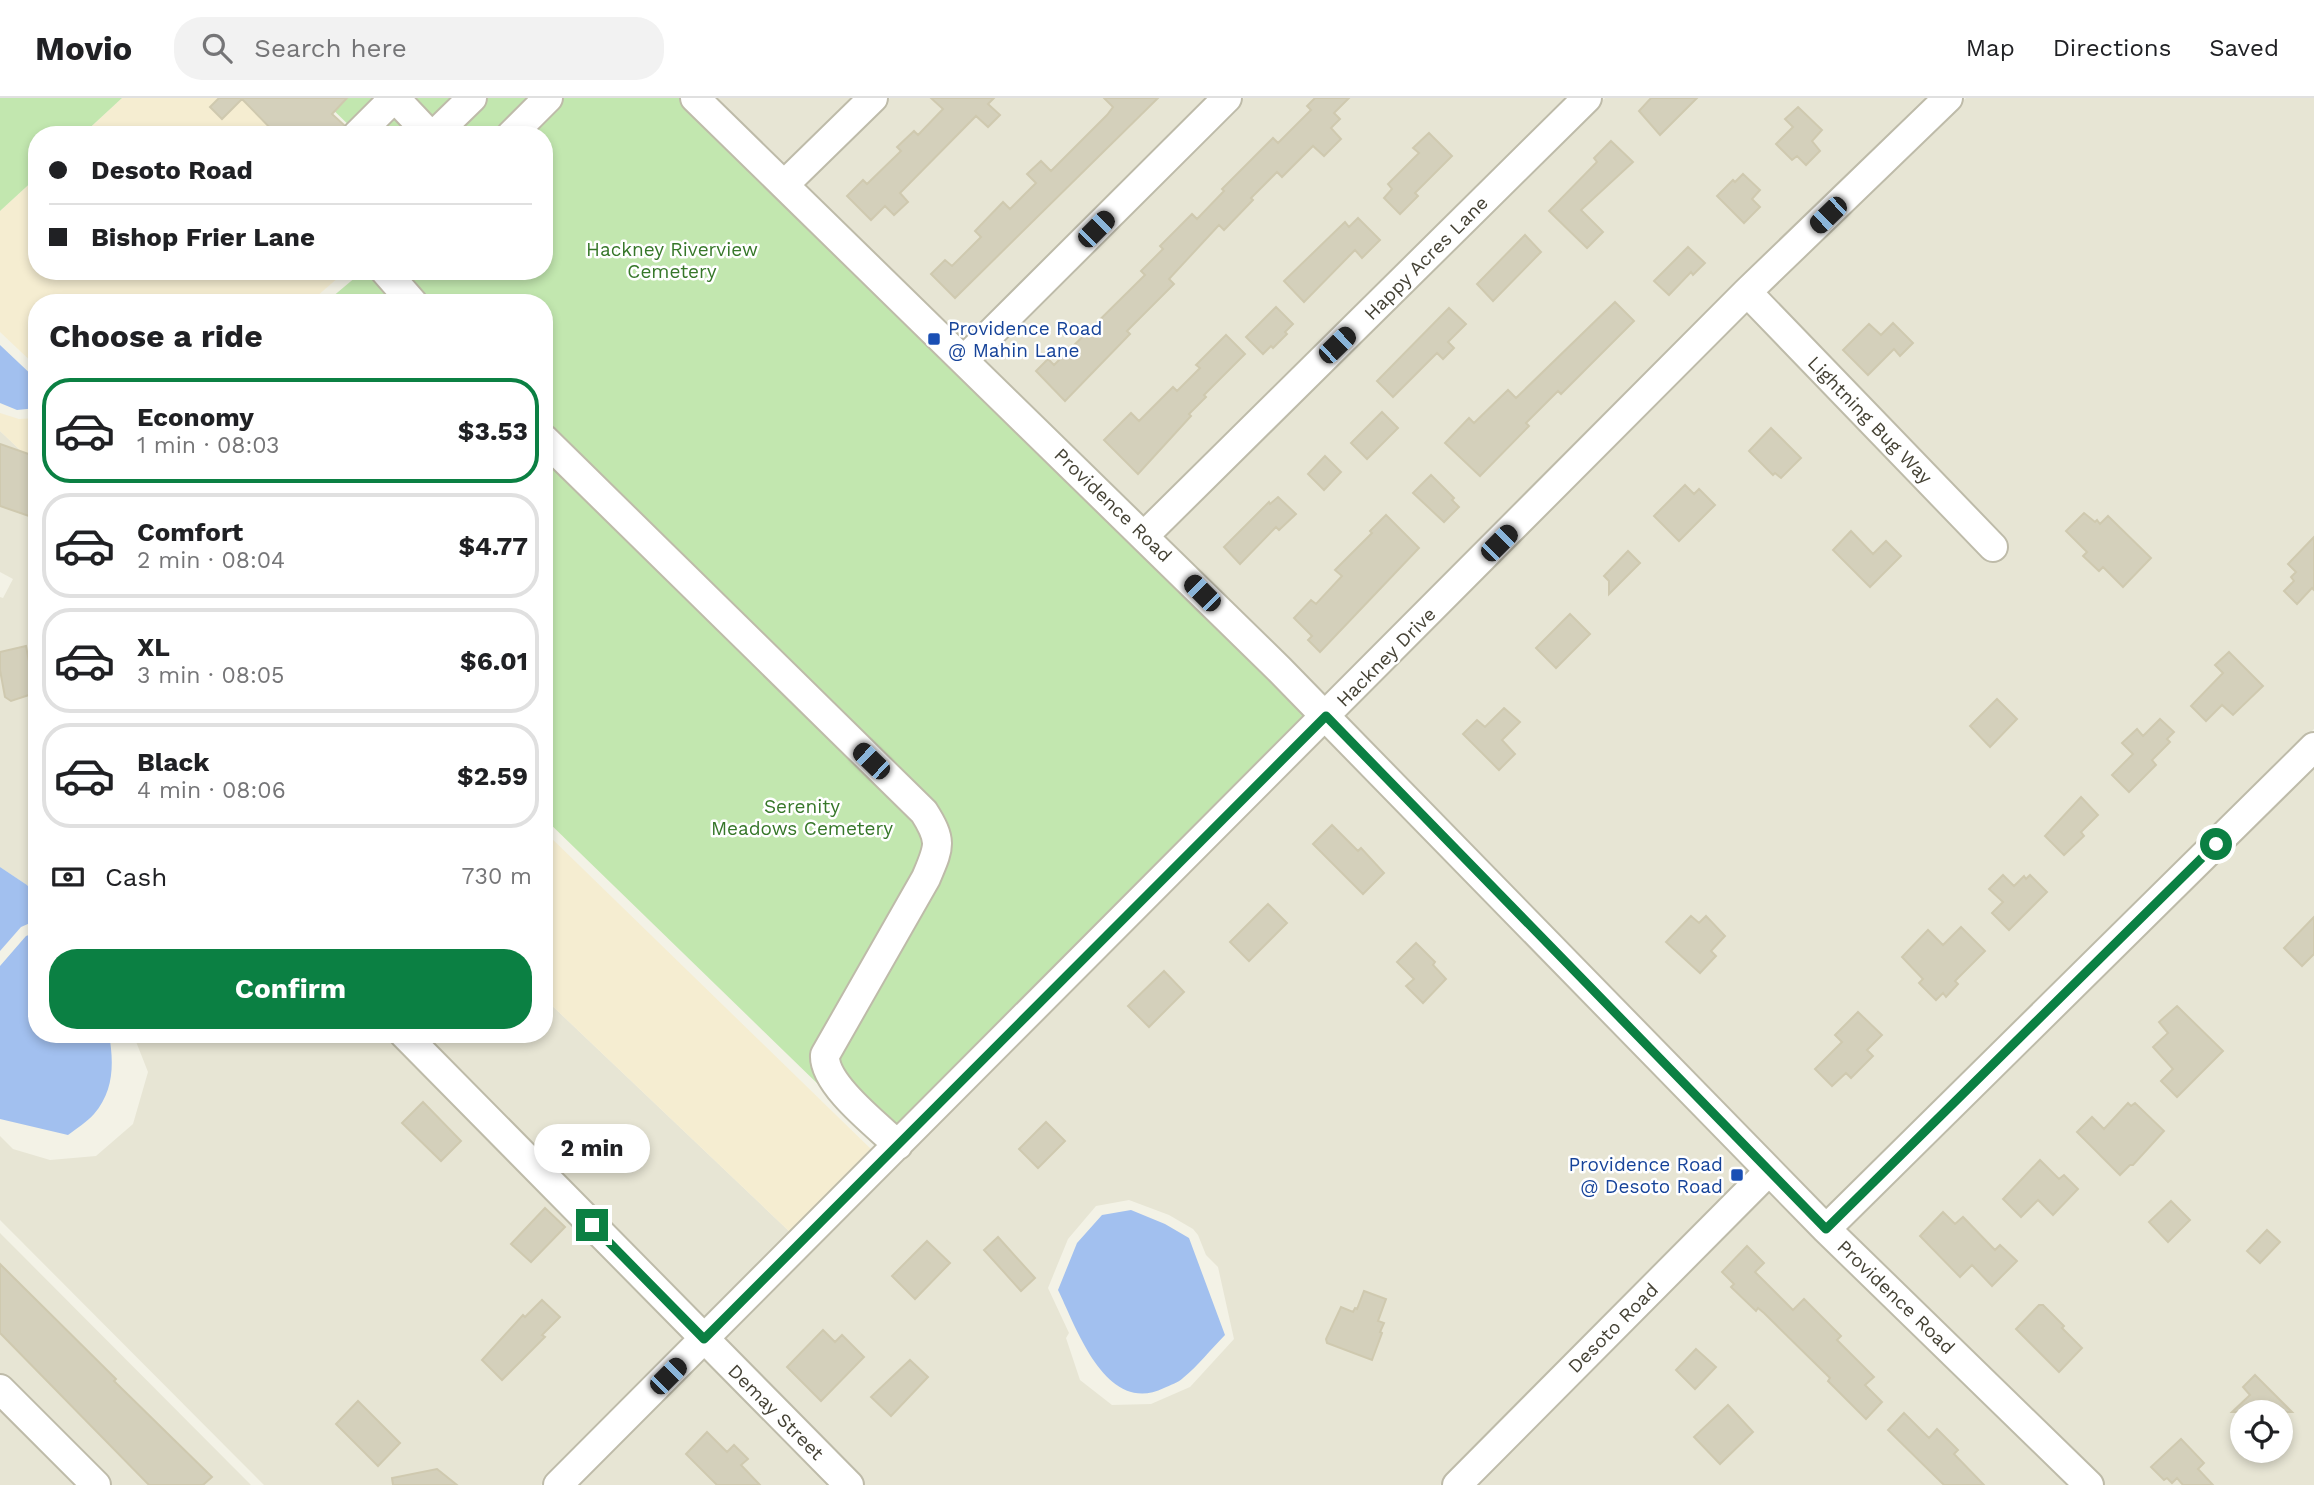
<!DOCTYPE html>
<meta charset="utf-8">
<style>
:root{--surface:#fff;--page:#f2f2f2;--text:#202124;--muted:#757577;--line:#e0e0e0;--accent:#0b8043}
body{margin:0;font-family:"Work Sans",sans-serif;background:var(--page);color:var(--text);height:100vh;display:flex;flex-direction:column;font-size:26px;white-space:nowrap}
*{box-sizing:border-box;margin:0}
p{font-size:23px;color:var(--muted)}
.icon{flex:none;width:38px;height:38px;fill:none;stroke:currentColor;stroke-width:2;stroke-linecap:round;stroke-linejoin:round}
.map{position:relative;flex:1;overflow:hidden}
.drawer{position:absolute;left:28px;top:196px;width:525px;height:749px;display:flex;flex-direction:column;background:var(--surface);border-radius:28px;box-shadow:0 4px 10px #0003}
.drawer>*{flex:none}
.guide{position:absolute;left:28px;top:28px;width:525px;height:154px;border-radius:28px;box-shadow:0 4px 10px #0003;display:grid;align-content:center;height:154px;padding:0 21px;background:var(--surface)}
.fabs{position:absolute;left:2230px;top:1302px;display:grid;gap:14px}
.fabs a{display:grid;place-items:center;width:63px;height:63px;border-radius:50%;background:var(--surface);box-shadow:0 4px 10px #0003;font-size:35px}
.end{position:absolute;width:32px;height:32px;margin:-16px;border:9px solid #0b8043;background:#fff;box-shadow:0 0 0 4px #fff}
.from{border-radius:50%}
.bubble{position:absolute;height:49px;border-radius:24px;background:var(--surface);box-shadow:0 4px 10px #0003;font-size:23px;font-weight:700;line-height:49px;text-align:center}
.car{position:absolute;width:21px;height:42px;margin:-21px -10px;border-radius:9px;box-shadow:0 0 5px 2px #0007;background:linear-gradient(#222 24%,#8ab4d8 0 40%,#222 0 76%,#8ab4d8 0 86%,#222 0)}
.guide b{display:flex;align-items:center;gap:24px;height:66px;font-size:26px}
.guide b+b{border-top:2px solid var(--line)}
.guide i{width:18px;height:18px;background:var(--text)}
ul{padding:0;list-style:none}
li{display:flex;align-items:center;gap:21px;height:105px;margin:0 14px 10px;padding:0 7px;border:4px solid var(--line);border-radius:28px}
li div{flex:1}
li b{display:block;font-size:26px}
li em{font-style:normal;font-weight:700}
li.on{border-color:var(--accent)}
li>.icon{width:63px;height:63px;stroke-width:1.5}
h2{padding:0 21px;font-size:32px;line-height:84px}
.pay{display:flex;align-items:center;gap:18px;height:77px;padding:0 21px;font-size:26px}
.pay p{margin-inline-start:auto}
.primary-button{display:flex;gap:14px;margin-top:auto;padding:14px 21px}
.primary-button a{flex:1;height:80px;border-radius:28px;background:var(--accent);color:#fff;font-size:28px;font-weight:700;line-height:80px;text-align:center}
header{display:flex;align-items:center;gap:42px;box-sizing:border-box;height:98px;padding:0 35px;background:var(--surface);border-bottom:2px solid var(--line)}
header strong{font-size:33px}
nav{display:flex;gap:38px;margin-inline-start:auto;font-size:24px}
.search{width:490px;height:63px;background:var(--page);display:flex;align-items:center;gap:18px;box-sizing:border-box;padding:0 24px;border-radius:28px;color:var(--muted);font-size:26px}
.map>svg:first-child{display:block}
.residential{fill:#e7e5d4;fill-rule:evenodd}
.commercial{fill:#f5edd1}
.green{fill:#c2e7af}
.water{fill:#a2c0ef}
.building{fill:#d4d0bb;stroke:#cfc9af;stroke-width:2}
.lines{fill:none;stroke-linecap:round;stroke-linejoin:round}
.minor-casing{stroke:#bebba9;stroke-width:32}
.minor{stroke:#fff;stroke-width:28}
.route{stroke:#0b8043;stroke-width:9}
.transit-dot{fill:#1a4fb4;stroke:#fff;stroke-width:2.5}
.labels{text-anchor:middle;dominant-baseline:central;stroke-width:5;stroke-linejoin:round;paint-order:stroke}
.park-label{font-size:19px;fill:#367729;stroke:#fff}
.street-label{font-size:19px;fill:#454235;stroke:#fff}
.transit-label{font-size:19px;fill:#164399;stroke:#fff;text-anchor:start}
</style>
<header>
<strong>Movio</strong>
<div class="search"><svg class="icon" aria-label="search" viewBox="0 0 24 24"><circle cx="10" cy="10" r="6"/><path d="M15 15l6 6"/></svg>Search here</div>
<nav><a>Map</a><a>Directions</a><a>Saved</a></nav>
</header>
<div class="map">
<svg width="2314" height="1387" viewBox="0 0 2314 1387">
<rect width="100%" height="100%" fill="#f3f2e6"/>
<path class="residential" d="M710,0h145l-72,71z
M890,0h320l-247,246 -163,-158z
M1244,0h326l-427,421 -162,-158z
M1605,0h326l-605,602 -165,-164z
M1966,0h348v631l-489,484 -482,-496 413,-416z
M0,333l37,35v431l-10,-12 -27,-18v-270l3,1 10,-19 -13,-7z
M1325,637l428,435 -313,315h-576l-144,-145zM1129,1102l40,15 24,14 5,6 8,20 12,12 16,72 -44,48 -39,17 -39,1 -32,-25 -14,-42 3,-5 -21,-45 20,-49 28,-33z
M2314,666v721h-210l-262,-255zM2242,1314h38v39h-38z
M544,900l248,236 -251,251h-277l-264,-265v-84l13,13 37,11 46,-4 37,-32 15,-52 -15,-38h411z
M1770,1089l303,298h-599z
M0,1135l251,252h-251z
M704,1253l132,134h-266z"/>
<path class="commercial" d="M122,0h185l38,37h-263z
M37,79v94h309l-37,32h-272v64l-37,-35v-121z
M0,315l19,6 18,-1v48l-37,-35z
M544,733l330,321 -82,82 -248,-236z"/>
<path class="green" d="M0,0h122l-40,37h-45v42l-37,34z
M321,0h370l616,617 -417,439 -346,-336v-515h-219l38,-32h181v-136h-185z"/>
<path class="water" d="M0,247l37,35v28l-20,2 -17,-7z
M0,769l27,18 10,12v23l-16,7 -21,24z
M37,834v102h72c5,29 5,57 -15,80 -7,8 -18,15 -26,21l-68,-16v-153l26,-30z
M1131,1112l34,14 24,14 36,97c-14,14 -27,31 -42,43 -5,5 -13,7 -19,10 -58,28 -87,-59 -106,-98l19,-47 25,-28z"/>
<path class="building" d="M219,0h128l-15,16 12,11 -3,10h-64l-35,-36 -20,20 -12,-12z
M931,0h63l-6,6 12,11 -12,12 -12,-11 -76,77 8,9 -14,13 -9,-9 -14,14 -24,-24 16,-16 4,4 34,-33 -4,-4 17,-16 4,4 25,-26z
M1104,0h54l-203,200 -24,-24 14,-14 7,6 29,-29 -6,-6 28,-29 7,7 26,-26 -9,-9 14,-13 10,10 56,-56 6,-8z
M1315,0h34l-15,15 6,6 -9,9 10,11 -17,17 -11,-10 -31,31 -5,-5 -26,26 2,2 -29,30 -5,-5 -50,54 5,5 -47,47 3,3 -65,67 -29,-30 12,-12 6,6 91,-90 -4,-4 22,-22 -3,-3 32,-32 5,5 27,-28 -2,-2 51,-51 5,5 33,-33 -4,-4z
M1651,0h46l-37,37 -21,-24z
M1798,9l24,23 -10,11 8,10 -14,14 -9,-9 -5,4 -16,-16 17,-17 -8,-8z
M1429,35l23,23 -37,37 3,3 -18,18 -16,-16 8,-9 -4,-5 31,-31 -6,-5z
M1611,43l22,21 -52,48 22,22 -16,16 -38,-37 48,-49 -3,-4z
M1743,76l17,16 -8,9 8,8 -16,16 -27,-27 16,-16 2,2z
M1358,120l22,22 -18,18 -7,-8 -51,52 -20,-21 61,-59 4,5z
M1525,137l16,17 -48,49 -16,-17z
M1688,149l17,16 -12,12 -2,-3 -22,23 -15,-14z
M1615,204l19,19 -73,73 -3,-3 -32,32 3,3 -49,50 -35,-33 24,-25 5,5 34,-33 8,8z
M1276,209l17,17 -8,8 2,2 -14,14 -2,-2 -8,8 -17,-17z
M1449,210l17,16 -18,18 6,6 -11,11 -6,-6 -44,44 -16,-16z
M1893,225l20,20 -13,13 -6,-7 -26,26 -25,-25 26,-26 12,11z
M1226,237l19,19 -41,41 2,2 -17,17 2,2 -53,58 -34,-34 27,-27 8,8 34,-34 4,4 23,-23 -4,-3z
M1382,314l16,16 -31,31 -16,-16z
M1771,330l30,30 -20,20 -6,-5 -2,2 -24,-24z
M0,346l37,13v43l-8,16 -29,-10z
M1325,358l16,16 -17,18 -16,-16z
M1431,377l23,23 -2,2 7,7 -15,15 -31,-29z
M1685,387l9,9 5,-5 16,16 -36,36 -25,-25z
M1278,399l18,17 -17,16 -3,-3 -36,37 -16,-17 45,-45 1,2z
M2084,415l11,9 2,-2 3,4 8,-8 43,42 -28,29 -20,-20 -4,4 -16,-15 4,-4 -21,-21z
M1386,417l33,33 -99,104 -12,-12 4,-4 -18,-18 17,-18 5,4 26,-28 -7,-6 37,-37 -2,-2z
M1851,433l22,23 13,-13 15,15 -31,31 -37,-37z
M2314,439v53l-2,-2 -15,16 -13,-13 10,-10 -3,-4 5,-5 -8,-8z
M1628,453l12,12 -31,31v-13l-5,-5z
M1570,516l20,20 -34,34 -20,-20z
M26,548l9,47 -24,8 -6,-4 -5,-27v-18z
M2229,554l34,34 -30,29 -11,-10 -16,16 -15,-15 32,-33 -8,-8z
M1997,601l20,20 -27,28 -20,-21z
M1504,610l16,14 -18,18 13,14 -16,16 -36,-36 14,-14 8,7z
M2160,621l14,13 -7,7 3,3 -18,18 4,5 -27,27 -17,-17 21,-21 -11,-11 15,-14 6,7z
M2081,699l17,18 -17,17 3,4 -20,19 -19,-19z
M1332,727l26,26 3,-3 23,25 -21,21 -50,-50z
M2003,777l11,11 10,-10 2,3 4,-4 17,17 -38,38 -17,-17 11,-11 -14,-13z
M1268,806l19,19 -38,38 -19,-19z
M1691,818l8,7 7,-7 19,20 -14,15 5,5 -16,17 -34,-31z
M2314,819v37l-12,12 -18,-18z
M1961,829l24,24 -30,30 3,3 -12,13 -3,-4 -7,7 -17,-17 4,-4 -21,-22 26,-27 15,15z
M1416,845l19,19 -2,3 13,14 -23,24 -17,-17 8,-7 -17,-17z
M1164,873l20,21 -35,35 -21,-21z
M2177,908l46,45 -46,46 -16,-16 12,-12 -20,-22 15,-14 -9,-11z
M1858,914l24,23 -15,15 6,6 -22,22 -5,-5 -14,13 -17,-17 27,-27 -7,-7z
M423,1004l38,39 -20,20 -39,-38z
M2128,1005l3,3 4,-3 29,28 -31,34h-3l-10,10 -43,-43 15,-15 12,12z
M1046,1024l19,19 -27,27 -19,-19z
M2040,1062l19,19 5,-4 14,14 -25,26 -15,-15 -17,17 -18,-18z
M2171,1103l19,19 -22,22 -19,-20z
M545,1110l20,19 -34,35 -20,-18z
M1943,1114l12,12 8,-7 32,33 5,-5 17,16 -25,25 -20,-21 -12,12 -40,-41z
M2267,1132l13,12 -20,21 -13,-12z
M998,1139l37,41 -14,13 -37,-41z
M927,1143l23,22 -35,36 -23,-23z
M1747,1148l17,17 -9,9 38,38 11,-11 37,37 -4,4 37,37 -9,8 17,17 -16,17 -38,-38 2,-3 -66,-65 -6,-5 -2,3 -25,-24 3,-3 -12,-12z
M0,1166l116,115 -2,2 98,96 -9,8h-54l-149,-152z
M1364,1193l22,8 -8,22 6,2 -4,9 2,1 -10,27 -45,-17 -1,-4 15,-32 12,5 2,-4 2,1z
M542,1202l18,17 -18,18 3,2 -43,43 -20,-20 41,-45 2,2z
M2039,1207h4l21,21 -2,2 20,20 -23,24 -43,-43z
M823,1232l12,12 7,-7 22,22 -43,44 -34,-34z
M1696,1251l20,18 -21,22 -19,-19z
M910,1262l18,17 -37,39 -20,-19z
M2255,1277l37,37h-60l18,-17 -7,-8z
M358,1303l42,42 -22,23 -42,-42z
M1728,1307l25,27 -33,32 -26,-27z
M1904,1315l25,25 8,-9 21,21 -4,4 30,31h-40l-56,-55z
M707,1334l20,20 7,-7 14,14 -7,6 19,20h-43l-31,-31z
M2181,1341l23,24 -6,6 15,16h-30l-6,-7 -5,5 -5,-5 -3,2 -13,-13z
M437,1371l20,16h-64l-1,-7z"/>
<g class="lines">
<defs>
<path id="minor" d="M395,0l35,37
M695,0l584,571 547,560 263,256
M357,37l37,-37
M434,37l38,-37
M511,37l37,-37
M784,87l89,-87
M385,173l28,32
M1747,194l246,255
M964,262l263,-262
M544,341l380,373c19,30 15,35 2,66l-101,177c-2,29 53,71 73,90
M1145,437l442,-437
M404,936l445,451
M1826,1131l488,-482
M0,1291l96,96
M558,1387l1189,-1193 201,-194
M1457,1387l312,-314"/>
</defs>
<use href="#minor" class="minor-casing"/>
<use href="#minor" class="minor"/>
</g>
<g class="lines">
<path class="route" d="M592,1127l112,114 622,-623 500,513 390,-385"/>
</g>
<g class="transit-dot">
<rect x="927" y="234" width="14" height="14" rx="3.5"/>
<rect x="1730" y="1070" width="14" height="14" rx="3.5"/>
</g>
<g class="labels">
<g class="park-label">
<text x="672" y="151">Hackney Riverview<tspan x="672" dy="22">Cemetery</tspan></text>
<text x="802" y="708">Serenity<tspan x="802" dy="22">Meadows Cemetery</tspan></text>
</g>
<g class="street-label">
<text transform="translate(1426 160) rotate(-45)">Happy Acres Lane</text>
<text transform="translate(1870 322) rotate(46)">Lightning Bug Way</text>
<text transform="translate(1113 407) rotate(44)">Providence Road</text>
<text transform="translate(1386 559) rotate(-45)">Hackney Drive</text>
<text transform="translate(1896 1199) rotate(44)">Providence Road</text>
<text transform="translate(1613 1230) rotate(-45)">Desoto Road</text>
<text transform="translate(776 1314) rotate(45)">Demay Street</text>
</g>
<g class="transit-label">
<text x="948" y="230">Providence Road<tspan x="948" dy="22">@ Mahin Lane</tspan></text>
<text x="1723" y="1066" text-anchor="end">Providence Road<tspan x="1723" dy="22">@ Desoto Road</tspan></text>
</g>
</g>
</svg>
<div class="fabs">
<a><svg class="icon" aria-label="locate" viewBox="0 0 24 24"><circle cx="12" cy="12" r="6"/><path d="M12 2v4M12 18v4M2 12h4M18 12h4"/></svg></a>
</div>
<i class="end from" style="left:2216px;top:746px"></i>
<i class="end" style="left:592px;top:1127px"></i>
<div class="bubble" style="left:534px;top:1026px;width:116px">2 min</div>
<i class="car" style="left:1828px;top:117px;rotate:226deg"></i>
<i class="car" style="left:1096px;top:131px;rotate:45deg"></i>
<i class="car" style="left:1337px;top:247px;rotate:46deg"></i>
<i class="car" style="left:1499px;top:445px;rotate:45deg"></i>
<i class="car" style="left:1202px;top:495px;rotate:315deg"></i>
<i class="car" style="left:871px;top:663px;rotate:314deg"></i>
<i class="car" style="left:668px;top:1278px;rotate:45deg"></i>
<div class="guide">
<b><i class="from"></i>Desoto Road</b>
<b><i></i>Bishop Frier Lane</b>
</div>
<section class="drawer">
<h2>Choose a ride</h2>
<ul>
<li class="on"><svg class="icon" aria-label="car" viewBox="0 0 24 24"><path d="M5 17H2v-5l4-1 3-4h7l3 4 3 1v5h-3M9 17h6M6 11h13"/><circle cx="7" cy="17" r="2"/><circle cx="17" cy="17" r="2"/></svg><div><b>Economy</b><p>1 min · 08:03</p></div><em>$3.53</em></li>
<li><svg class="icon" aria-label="car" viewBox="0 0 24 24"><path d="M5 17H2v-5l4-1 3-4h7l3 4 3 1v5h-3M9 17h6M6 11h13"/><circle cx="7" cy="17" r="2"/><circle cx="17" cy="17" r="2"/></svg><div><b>Comfort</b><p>2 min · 08:04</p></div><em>$4.77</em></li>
<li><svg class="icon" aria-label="car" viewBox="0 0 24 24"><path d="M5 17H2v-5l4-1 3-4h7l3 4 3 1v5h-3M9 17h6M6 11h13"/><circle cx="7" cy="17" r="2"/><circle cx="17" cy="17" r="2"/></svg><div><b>XL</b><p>3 min · 08:05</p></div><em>$6.01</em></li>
<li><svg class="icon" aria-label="car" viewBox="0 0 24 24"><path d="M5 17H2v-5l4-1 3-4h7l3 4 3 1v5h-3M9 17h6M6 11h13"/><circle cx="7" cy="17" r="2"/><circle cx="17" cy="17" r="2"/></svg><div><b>Black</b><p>4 min · 08:06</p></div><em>$2.59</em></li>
</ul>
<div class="pay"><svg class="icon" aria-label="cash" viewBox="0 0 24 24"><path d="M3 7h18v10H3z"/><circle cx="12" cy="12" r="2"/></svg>Cash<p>730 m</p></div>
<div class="primary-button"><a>Confirm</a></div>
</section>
</div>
